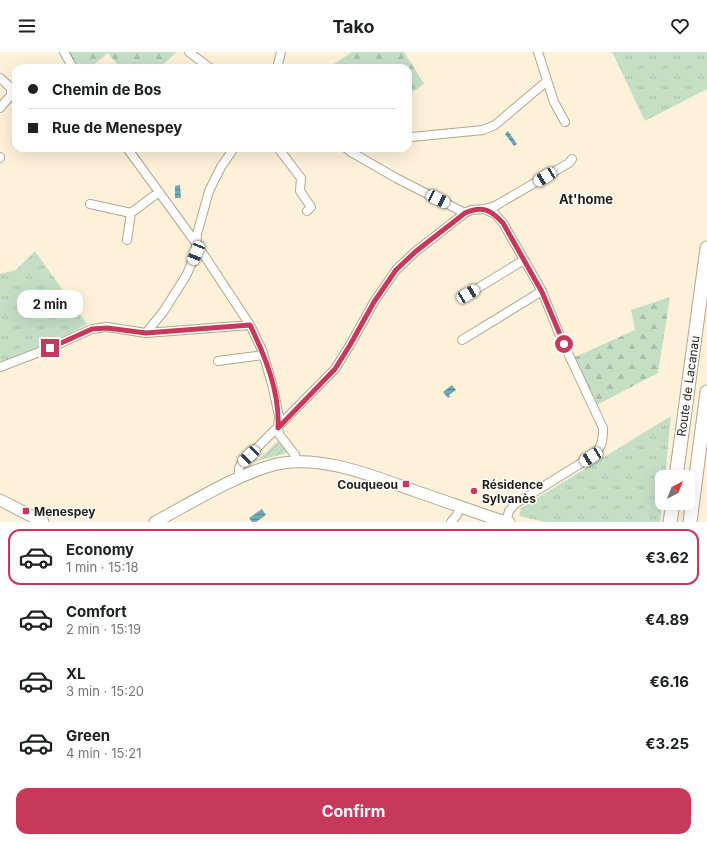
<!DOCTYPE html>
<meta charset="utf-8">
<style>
:root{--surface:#fff;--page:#f6f6f6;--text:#202124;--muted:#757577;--line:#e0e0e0;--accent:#c8385a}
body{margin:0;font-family:Inter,sans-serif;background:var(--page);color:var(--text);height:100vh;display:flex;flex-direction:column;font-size:15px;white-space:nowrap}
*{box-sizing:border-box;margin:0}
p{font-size:13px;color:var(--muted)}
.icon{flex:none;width:22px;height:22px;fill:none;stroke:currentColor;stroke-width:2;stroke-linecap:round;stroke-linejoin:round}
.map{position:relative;height:470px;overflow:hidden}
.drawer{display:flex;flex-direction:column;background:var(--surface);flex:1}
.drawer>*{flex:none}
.hud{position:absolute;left:12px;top:12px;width:400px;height:88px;border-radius:12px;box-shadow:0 4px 16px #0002;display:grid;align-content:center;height:88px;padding:0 16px;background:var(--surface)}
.needle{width:26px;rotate:42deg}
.controls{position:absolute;left:655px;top:418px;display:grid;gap:8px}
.controls a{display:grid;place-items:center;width:40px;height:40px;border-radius:8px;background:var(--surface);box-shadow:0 4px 16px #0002;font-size:20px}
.end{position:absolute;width:18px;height:18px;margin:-9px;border:5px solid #c8385a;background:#fff;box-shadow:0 0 0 2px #fff}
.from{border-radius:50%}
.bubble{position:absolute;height:28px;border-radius:12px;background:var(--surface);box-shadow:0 4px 16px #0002;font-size:13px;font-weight:700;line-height:28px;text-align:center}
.car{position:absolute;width:12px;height:24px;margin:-12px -6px;border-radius:5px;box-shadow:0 0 3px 1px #0007;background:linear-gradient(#fff 24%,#345 0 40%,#fff 0 76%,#345 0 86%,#fff 0)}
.hud b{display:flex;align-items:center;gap:14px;height:38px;font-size:15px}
.hud b+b{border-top:1px solid var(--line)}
.hud i{width:10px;height:10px;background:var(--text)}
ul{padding:7px 0 0;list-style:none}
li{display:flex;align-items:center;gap:12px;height:56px;margin:0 8px 6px;padding:0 8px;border:2px solid transparent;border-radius:12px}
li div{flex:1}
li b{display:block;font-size:15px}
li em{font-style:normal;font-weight:700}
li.selected{border-color:var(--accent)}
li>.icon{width:36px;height:36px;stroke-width:1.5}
.action{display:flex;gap:8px;margin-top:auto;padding:8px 16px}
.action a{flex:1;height:46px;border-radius:12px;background:var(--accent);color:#fff;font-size:16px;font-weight:700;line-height:46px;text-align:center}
header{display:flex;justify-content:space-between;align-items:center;height:52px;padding:0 16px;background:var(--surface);font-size:18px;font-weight:700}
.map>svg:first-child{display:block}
.grass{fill:url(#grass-tufts)}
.forest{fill:url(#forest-firs)}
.garden{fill:url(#garden-furrows)}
.water{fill:url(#water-rules)}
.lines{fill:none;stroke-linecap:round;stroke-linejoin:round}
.street-casing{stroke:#b1a690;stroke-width:10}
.secondary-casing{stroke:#b1a690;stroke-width:13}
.primary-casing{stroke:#b1a690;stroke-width:15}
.street{stroke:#fff;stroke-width:8}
.secondary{stroke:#fff;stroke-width:11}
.primary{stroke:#fff;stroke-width:13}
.route{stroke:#c8385a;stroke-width:5}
.poi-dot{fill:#c8385a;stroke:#fff;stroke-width:1.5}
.labels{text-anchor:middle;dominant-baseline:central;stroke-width:3;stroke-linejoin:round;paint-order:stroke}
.street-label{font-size:12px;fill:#231e16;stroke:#fff}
.poi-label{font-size:12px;font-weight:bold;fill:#231e16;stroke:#fff;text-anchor:start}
.neighbourhood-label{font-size:13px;font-weight:bold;fill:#231e16;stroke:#fff}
</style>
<header><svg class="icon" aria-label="menu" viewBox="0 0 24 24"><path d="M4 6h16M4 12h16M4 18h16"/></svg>Tako<svg class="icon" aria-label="heart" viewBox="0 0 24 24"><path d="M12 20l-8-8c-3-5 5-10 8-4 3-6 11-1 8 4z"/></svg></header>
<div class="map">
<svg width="707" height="470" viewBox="0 0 707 470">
<defs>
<pattern id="grass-tufts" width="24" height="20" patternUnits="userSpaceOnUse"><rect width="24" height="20" fill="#c5dfc7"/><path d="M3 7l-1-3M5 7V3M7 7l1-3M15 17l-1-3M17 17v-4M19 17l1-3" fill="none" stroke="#a9bfaa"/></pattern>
<pattern id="forest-firs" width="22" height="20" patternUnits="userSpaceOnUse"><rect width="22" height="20" fill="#c5dfc7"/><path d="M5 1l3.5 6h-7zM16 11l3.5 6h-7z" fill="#a9bfaa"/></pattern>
<pattern id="garden-furrows" width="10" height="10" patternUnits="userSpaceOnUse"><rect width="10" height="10" fill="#c5dfc7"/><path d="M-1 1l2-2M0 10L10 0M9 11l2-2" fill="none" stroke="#a9bfaa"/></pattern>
<pattern id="water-rules" width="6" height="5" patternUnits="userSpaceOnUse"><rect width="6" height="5" fill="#6fa8b6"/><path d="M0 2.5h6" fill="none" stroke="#5b8893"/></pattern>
</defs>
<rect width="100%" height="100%" fill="#fdf1da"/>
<path class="grass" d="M612,0h95v37l-62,32z
M35,199l52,73 -16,9 -71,30v-89l16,-4z
M671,364l-6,61h-3v26l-2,19h-115l-26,-6 2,-8z"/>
<path class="forest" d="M68,0h109l-18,16h-39l-12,-15 -18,15h-14z
M352,0h52l20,32 -16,11v-27h-80z
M670,245l-12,76 -63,33 -22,-48 62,-28 -4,-20z"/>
<path class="garden" d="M278,389l8,10 1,2 -38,10 -3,-1 7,-7 5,5z"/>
<path class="water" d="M508,79l9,13 -3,2 -9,-12z
M180,133l1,13h-6v-12z
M452,333l4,5 -7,5 1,2 -2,1 -5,-6z
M262,457l4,6 -10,7h-4l-3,-4z"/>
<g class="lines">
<defs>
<path id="street" d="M64,0l9,16
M189,0l21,16
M538,0l16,50 11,20
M277,16l4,-16
M0,26l11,10v7l-11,13
M408,83l4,2 71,-7 12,-5 52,-44
M127,96l69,95 54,82 12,25 10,34 7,32 -1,12 1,6 16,21 2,7
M278,96l23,30 -1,13 11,16 -4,4
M346,96l5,4 45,26 69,35
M0,105v1
M90,152l41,9 28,-21
M484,157l11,5 8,9 39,68 18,45 43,92c0,14 -1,20 -12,29l-76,47 -6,7 -3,11
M127,188l4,-27
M468,242l56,-34
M146,281l17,-21 23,-36 10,-23 1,-19 12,-43 12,-24 13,-19
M462,288l80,-49
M218,309l45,-6
M0,315l50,-19 42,-19 15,-2 39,6 104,-8
M239,427v-11l3,-5 93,-94 15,-24 24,-43 22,-32 19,-18 50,-39 6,-3 13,-1 11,-3 74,-43 3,-4
M451,470l6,-7 3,-8"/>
<path id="secondary" d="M0,448l43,22
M155,470c36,-19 79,-46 118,-57 45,-12 100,11 142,26 27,9 54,19 81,28l13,3"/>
<path id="primary" d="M676,425l31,-229
M670,470l3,-19
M690,470l17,-130"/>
</defs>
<use href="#street" class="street-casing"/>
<use href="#secondary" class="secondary-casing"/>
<use href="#primary" class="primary-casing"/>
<use href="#street" class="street"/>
<use href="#secondary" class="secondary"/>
<use href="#primary" class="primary"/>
</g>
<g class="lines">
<path class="route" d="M50,296l42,-19 15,-1 39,5 104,-8c15,31 30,67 28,103l57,-59 15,-24 24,-43 22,-32 19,-18 50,-39c17,-8 26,-3 38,10l39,69 22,52"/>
</g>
<g class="poi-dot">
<rect x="402" y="428" width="8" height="8" rx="2"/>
<circle cx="474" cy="439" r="4"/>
<rect x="22" y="455" width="8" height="8" rx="2"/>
</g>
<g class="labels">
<g class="street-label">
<text transform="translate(688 334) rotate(-82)">Route de Lacanau</text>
</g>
<g class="poi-label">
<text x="398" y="432" text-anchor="end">Couqueou</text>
<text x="482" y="432">Résidence<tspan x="482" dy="14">Sylvanès</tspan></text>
<text x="34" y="459">Menespey</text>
</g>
<g class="neighbourhood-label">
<text x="586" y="147">At'home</text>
</g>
</g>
</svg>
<div class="controls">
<a><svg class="needle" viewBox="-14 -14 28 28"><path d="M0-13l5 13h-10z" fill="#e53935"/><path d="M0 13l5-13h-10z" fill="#757577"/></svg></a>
</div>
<i class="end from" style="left:564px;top:292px"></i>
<i class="end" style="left:50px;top:296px"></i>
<div class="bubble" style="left:17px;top:238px;width:66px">2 min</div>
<i class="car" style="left:545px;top:125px;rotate:238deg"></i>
<i class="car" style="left:438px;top:147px;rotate:117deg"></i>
<i class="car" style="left:196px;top:201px;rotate:202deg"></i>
<i class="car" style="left:468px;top:242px;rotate:59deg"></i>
<i class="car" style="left:249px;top:404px;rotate:226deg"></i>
<i class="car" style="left:591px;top:405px;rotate:238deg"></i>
<div class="hud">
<b><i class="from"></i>Chemin de Bos</b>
<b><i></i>Rue de Menespey</b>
</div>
</div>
<section class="drawer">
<ul>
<li class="selected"><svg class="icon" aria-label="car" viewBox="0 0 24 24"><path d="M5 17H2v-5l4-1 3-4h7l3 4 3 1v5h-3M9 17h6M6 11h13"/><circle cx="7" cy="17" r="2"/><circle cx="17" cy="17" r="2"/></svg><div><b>Economy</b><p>1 min · 15:18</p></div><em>€3.62</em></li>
<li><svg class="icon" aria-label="car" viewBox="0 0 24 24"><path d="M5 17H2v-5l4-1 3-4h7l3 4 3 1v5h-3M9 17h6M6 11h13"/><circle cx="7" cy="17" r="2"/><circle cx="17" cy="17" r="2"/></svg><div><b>Comfort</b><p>2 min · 15:19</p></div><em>€4.89</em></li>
<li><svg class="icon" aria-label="car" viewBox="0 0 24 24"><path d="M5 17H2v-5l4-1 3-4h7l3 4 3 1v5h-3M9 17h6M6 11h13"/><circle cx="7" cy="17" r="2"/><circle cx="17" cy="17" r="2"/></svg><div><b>XL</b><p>3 min · 15:20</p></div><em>€6.16</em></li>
<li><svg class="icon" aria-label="car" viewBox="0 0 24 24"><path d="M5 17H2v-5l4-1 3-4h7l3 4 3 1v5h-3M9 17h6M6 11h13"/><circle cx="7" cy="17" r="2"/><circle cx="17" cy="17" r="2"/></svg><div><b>Green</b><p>4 min · 15:21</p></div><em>€3.25</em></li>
</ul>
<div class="action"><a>Confirm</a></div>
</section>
